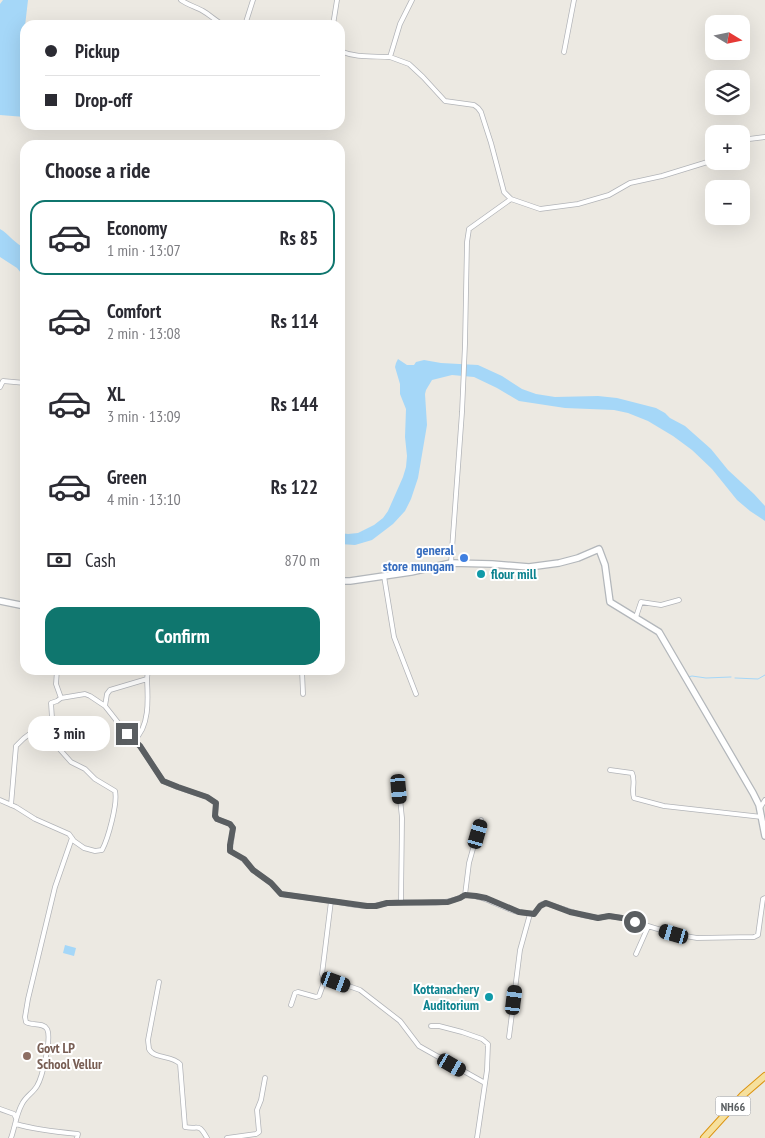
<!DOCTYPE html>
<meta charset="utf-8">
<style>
:root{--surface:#fff;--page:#f2f2f3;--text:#2b2b33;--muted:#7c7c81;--line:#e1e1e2;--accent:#0f766e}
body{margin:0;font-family:"PT Sans Narrow",sans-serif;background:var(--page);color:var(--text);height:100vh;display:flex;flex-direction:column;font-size:19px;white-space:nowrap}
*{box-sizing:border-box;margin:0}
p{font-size:16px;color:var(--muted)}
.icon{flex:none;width:28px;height:28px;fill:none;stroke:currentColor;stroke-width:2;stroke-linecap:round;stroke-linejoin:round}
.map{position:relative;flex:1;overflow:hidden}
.details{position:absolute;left:20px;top:140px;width:325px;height:535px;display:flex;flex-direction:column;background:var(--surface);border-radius:15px;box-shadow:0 5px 20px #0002}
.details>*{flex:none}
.hud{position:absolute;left:20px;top:20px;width:325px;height:110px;border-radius:15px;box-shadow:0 5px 20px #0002;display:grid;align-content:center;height:110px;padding:0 25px;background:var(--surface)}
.needle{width:32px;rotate:100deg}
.buttons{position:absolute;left:705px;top:15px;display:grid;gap:10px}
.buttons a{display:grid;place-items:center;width:45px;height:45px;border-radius:10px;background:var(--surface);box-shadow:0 5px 20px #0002;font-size:25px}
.end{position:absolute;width:22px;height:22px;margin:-11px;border:6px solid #5a5e61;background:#fff;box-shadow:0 0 0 2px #fff}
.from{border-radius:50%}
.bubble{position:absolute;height:35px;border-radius:15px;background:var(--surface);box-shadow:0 5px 20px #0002;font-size:16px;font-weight:600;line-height:35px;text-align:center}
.car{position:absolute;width:15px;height:30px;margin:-15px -8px;border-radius:6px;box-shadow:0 0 4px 1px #0007;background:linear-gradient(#222 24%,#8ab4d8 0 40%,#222 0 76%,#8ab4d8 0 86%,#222 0)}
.hud b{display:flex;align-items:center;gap:18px;height:48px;font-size:19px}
.hud b+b{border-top:1px solid var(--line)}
.hud i{width:12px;height:12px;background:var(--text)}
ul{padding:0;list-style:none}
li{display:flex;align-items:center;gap:15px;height:75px;margin:0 10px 8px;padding:0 15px;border:2px solid transparent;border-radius:15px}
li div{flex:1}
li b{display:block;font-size:19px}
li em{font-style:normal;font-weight:600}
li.on{border-color:var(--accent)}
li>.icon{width:45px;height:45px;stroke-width:1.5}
h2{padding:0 25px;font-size:22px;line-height:60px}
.pay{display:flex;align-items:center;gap:12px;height:55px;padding:0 25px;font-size:19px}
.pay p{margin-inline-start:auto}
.action{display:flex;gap:10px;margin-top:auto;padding:10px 25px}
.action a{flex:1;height:58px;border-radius:15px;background:var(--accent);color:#fff;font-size:20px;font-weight:600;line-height:58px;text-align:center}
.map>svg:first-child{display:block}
.water{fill:#a5d7f8}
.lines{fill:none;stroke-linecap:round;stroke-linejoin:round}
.stream{stroke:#a5d7f8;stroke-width:1}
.minor-casing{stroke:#b2b4b8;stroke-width:5.5}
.secondary-casing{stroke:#b3b7bb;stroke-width:8}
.trunk-casing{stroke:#dc9411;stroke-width:8}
.minor{stroke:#fff;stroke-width:4}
.secondary{stroke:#fff;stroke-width:5.5}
.trunk{stroke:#f6e09d;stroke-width:6}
.route{stroke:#5a5e61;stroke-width:6}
.shop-dot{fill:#3f7fe0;stroke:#fff;stroke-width:2}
.culture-dot{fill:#0f9aa8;stroke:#fff;stroke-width:2}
.education-dot{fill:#8d6e63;stroke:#fff;stroke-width:2}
.labels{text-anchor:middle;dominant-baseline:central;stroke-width:4;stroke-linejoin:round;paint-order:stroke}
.shield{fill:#fff;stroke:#8c8e90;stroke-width:1}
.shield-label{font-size:12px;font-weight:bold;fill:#5a5e61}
.shop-label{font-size:14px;font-weight:bold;fill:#366cbe;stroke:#fff;text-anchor:end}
.culture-label{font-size:14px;font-weight:bold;fill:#0d838f;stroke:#fff;text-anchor:start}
.education-label{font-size:14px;font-weight:bold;fill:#785e54;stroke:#fff;text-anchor:start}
</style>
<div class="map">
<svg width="765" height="1138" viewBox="0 0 765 1138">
<rect width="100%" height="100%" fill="#ece9e2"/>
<path class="water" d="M3,0h25l-6,52 3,37v28l-25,-2v-111z
M0,229c9,5 15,15 25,19v30l-8,-10 -17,-11z
M398,359l9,6h7l2,-3 8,-2 17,3 37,2 24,11 20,13 14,5 19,3 43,-1 19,2 39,10 9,5 5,5 15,8 26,23 17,21 26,24 11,12v15l-15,-10 -13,-11 -25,-31 -20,-19 -19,-14 -25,-15 -20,-8 -14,-3 -49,-2 -46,-7 -22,-13 -23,-11 -22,-2 -20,5 -6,10 -1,4 2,31 -9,53 -7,21 -6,12 -12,13 -21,16 -17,5 -15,-1v-11l8,1 10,-1 16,-8 9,-7 5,-7 15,-34 3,-10 1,-11 -2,-19 1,-28 -6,-15v-10l-5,-17 1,-4z
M65,945l11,3 -2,8 -11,-3z"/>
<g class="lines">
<path class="stream" d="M688,677l4,-1 14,2 25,-1
M735,678l23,1 7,-4"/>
<defs>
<path id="minor" d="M181,0c7,5 15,7 22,11 9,5 12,10 21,14
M412,0l-12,24 -10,33 19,7 14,13 22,24 29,4 4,3 3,4 10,31 13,49 7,7 29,10 38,-5 31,-9 21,-12 32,-7 52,-16
M245,25l8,-25
M333,25l4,-25
M340,51c16,7 33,5 50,6
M564,52l10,-52
M741,140l24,-3
M0,387l3,-6 22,2
M451,563l11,-151 3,-68 2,-102 2,-13 42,-30
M384,576l10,61 22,57
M636,617l5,-15 20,3 18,-5
M57,670l-1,14 5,14 24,-4 5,2 15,10 2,-12 3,-4 37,-11 1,-9
M302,670l1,24
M105,706l22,28 13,12 23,35 14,6 30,10 9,6 -1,13 2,3 13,5 3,4 -3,23 13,8 10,11 18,13 10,11 50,7
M134,740c16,-13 14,-42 13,-61
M610,770l22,3c4,8 -1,17 2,25l30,8 98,11
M399,789l3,29 -1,84
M0,800l16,7 19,12 34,15 5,7 10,7 11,3 7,-1c6,-11 16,-47 13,-59l-20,-12 -10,-10 -14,-7 -16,-18 -8,-18 1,-2 3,-2 1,-4 -1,-15 6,-2 4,-3
M11,805l5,-59c9,-10 18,-17 31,-20
M760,808l5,-8
M481,820l-12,43 -4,32c-20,13 -53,5 -76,8 -8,1 -15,4 -23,3 -12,0 -24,-4 -35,-5l-9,73 1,3 37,13 40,31 19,25 66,37
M465,895c22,1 33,12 53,17 6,1 11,1 16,2l8,-10 3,-1 37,12 16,3 11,-2 13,2 52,16 23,4 57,-1 4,-2 5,-36 2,-1
M636,954l12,-27
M159,982l-11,58c0,1 1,8 1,9 5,10 23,6 31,15l5,63c14,3 13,-5 22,11
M291,1005l4,-12 3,-1 18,5 3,-1 4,-11v-8
M431,1026h8l23,6 20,7 6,5 -1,26 -10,68
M509,1037l11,-87 10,-36
M0,1109l14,5 2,4
M16,1124c20,6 41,8 62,10l-1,4
M11,1138c4,-11 5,-23 11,-34 4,-8 11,-11 15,-18 5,-8 15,-48 10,-57 -4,-7 -15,-3 -21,-7l-1,-5 3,-18 27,-112 17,-49
M227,1138l29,-4 3,-2 -2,-22 4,-10 4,-22"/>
<path id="secondary" d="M340,581h10l61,-9 40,-9 41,1 37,3 30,-4 19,-5 21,-9 6,16 5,37 49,30 94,161 6,12 6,31
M0,601l25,5"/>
<path id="trunk" d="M704,1138l39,-43 22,-19"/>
</defs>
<use href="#minor" class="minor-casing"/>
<use href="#secondary" class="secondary-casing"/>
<use href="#trunk" class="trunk-casing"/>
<use href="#minor" class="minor"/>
<use href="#secondary" class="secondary"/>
<use href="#trunk" class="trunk"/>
</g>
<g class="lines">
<path class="route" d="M127,734l13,12 23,35 15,6 29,10 9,6 -1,13 2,3 13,5 3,4 -3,17v6l14,8 9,11 18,13 10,11 86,12h9l11,-3 61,-1 12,-4 5,-3 11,1 10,2 33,14 15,2 6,-8 6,-3 24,9 28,6 11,-2 13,2 13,4"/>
</g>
<circle class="shop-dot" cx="464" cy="558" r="5"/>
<g class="culture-dot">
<circle cx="481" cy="574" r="5"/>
<circle cx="489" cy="997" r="5"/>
</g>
<circle class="education-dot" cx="27" cy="1056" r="5"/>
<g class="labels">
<rect class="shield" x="715.5" y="1096.5" width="35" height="19" rx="4"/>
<g class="shield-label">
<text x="733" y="1106">NH66</text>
</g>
<g class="shop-label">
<text x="454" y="550">general<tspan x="454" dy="16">store mungam</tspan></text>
</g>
<g class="culture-label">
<text x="491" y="574">flour mill</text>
<text x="479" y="989" text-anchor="end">Kottanachery<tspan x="479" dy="16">Auditorium</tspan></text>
</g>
<g class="education-label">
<text x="37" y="1048">Govt LP<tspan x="37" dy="16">School Vellur</tspan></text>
</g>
</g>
</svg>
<div class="buttons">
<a><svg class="needle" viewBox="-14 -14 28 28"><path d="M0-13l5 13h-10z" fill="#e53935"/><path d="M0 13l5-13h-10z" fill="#7c7c81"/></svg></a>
<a><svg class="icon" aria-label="layers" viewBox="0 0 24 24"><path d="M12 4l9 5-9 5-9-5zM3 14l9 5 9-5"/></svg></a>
<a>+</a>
<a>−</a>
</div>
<i class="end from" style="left:635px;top:922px"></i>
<i class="end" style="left:127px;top:734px"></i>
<div class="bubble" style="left:28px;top:716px;width:82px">3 min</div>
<i class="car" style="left:399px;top:789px;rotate:175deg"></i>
<i class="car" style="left:478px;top:834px;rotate:16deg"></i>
<i class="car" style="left:674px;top:934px;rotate:286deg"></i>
<i class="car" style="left:336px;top:982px;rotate:110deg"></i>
<i class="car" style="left:514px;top:1000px;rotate:7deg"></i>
<i class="car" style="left:452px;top:1065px;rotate:120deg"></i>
<div class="hud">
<b><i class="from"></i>Pickup</b>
<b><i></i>Drop-off</b>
</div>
<section class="details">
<h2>Choose a ride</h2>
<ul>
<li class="on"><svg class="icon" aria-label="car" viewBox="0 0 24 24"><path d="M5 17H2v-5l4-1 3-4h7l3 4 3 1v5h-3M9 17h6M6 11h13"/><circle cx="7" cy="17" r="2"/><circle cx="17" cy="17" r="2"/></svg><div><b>Economy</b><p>1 min · 13:07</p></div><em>Rs 85</em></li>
<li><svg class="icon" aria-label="car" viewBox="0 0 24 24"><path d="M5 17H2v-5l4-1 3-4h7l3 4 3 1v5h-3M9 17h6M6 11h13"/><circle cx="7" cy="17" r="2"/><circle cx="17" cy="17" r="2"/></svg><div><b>Comfort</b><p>2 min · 13:08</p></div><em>Rs 114</em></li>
<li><svg class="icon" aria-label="car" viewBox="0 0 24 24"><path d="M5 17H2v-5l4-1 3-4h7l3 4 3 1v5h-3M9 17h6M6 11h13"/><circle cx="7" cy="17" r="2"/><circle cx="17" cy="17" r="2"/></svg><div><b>XL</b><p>3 min · 13:09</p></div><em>Rs 144</em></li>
<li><svg class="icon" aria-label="car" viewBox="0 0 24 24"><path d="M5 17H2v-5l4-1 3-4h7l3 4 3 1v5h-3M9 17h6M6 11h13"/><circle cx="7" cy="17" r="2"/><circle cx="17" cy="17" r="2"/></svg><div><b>Green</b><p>4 min · 13:10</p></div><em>Rs 122</em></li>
</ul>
<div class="pay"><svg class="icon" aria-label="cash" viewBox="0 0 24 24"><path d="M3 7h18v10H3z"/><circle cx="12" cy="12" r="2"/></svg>Cash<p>870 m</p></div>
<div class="action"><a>Confirm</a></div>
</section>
</div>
